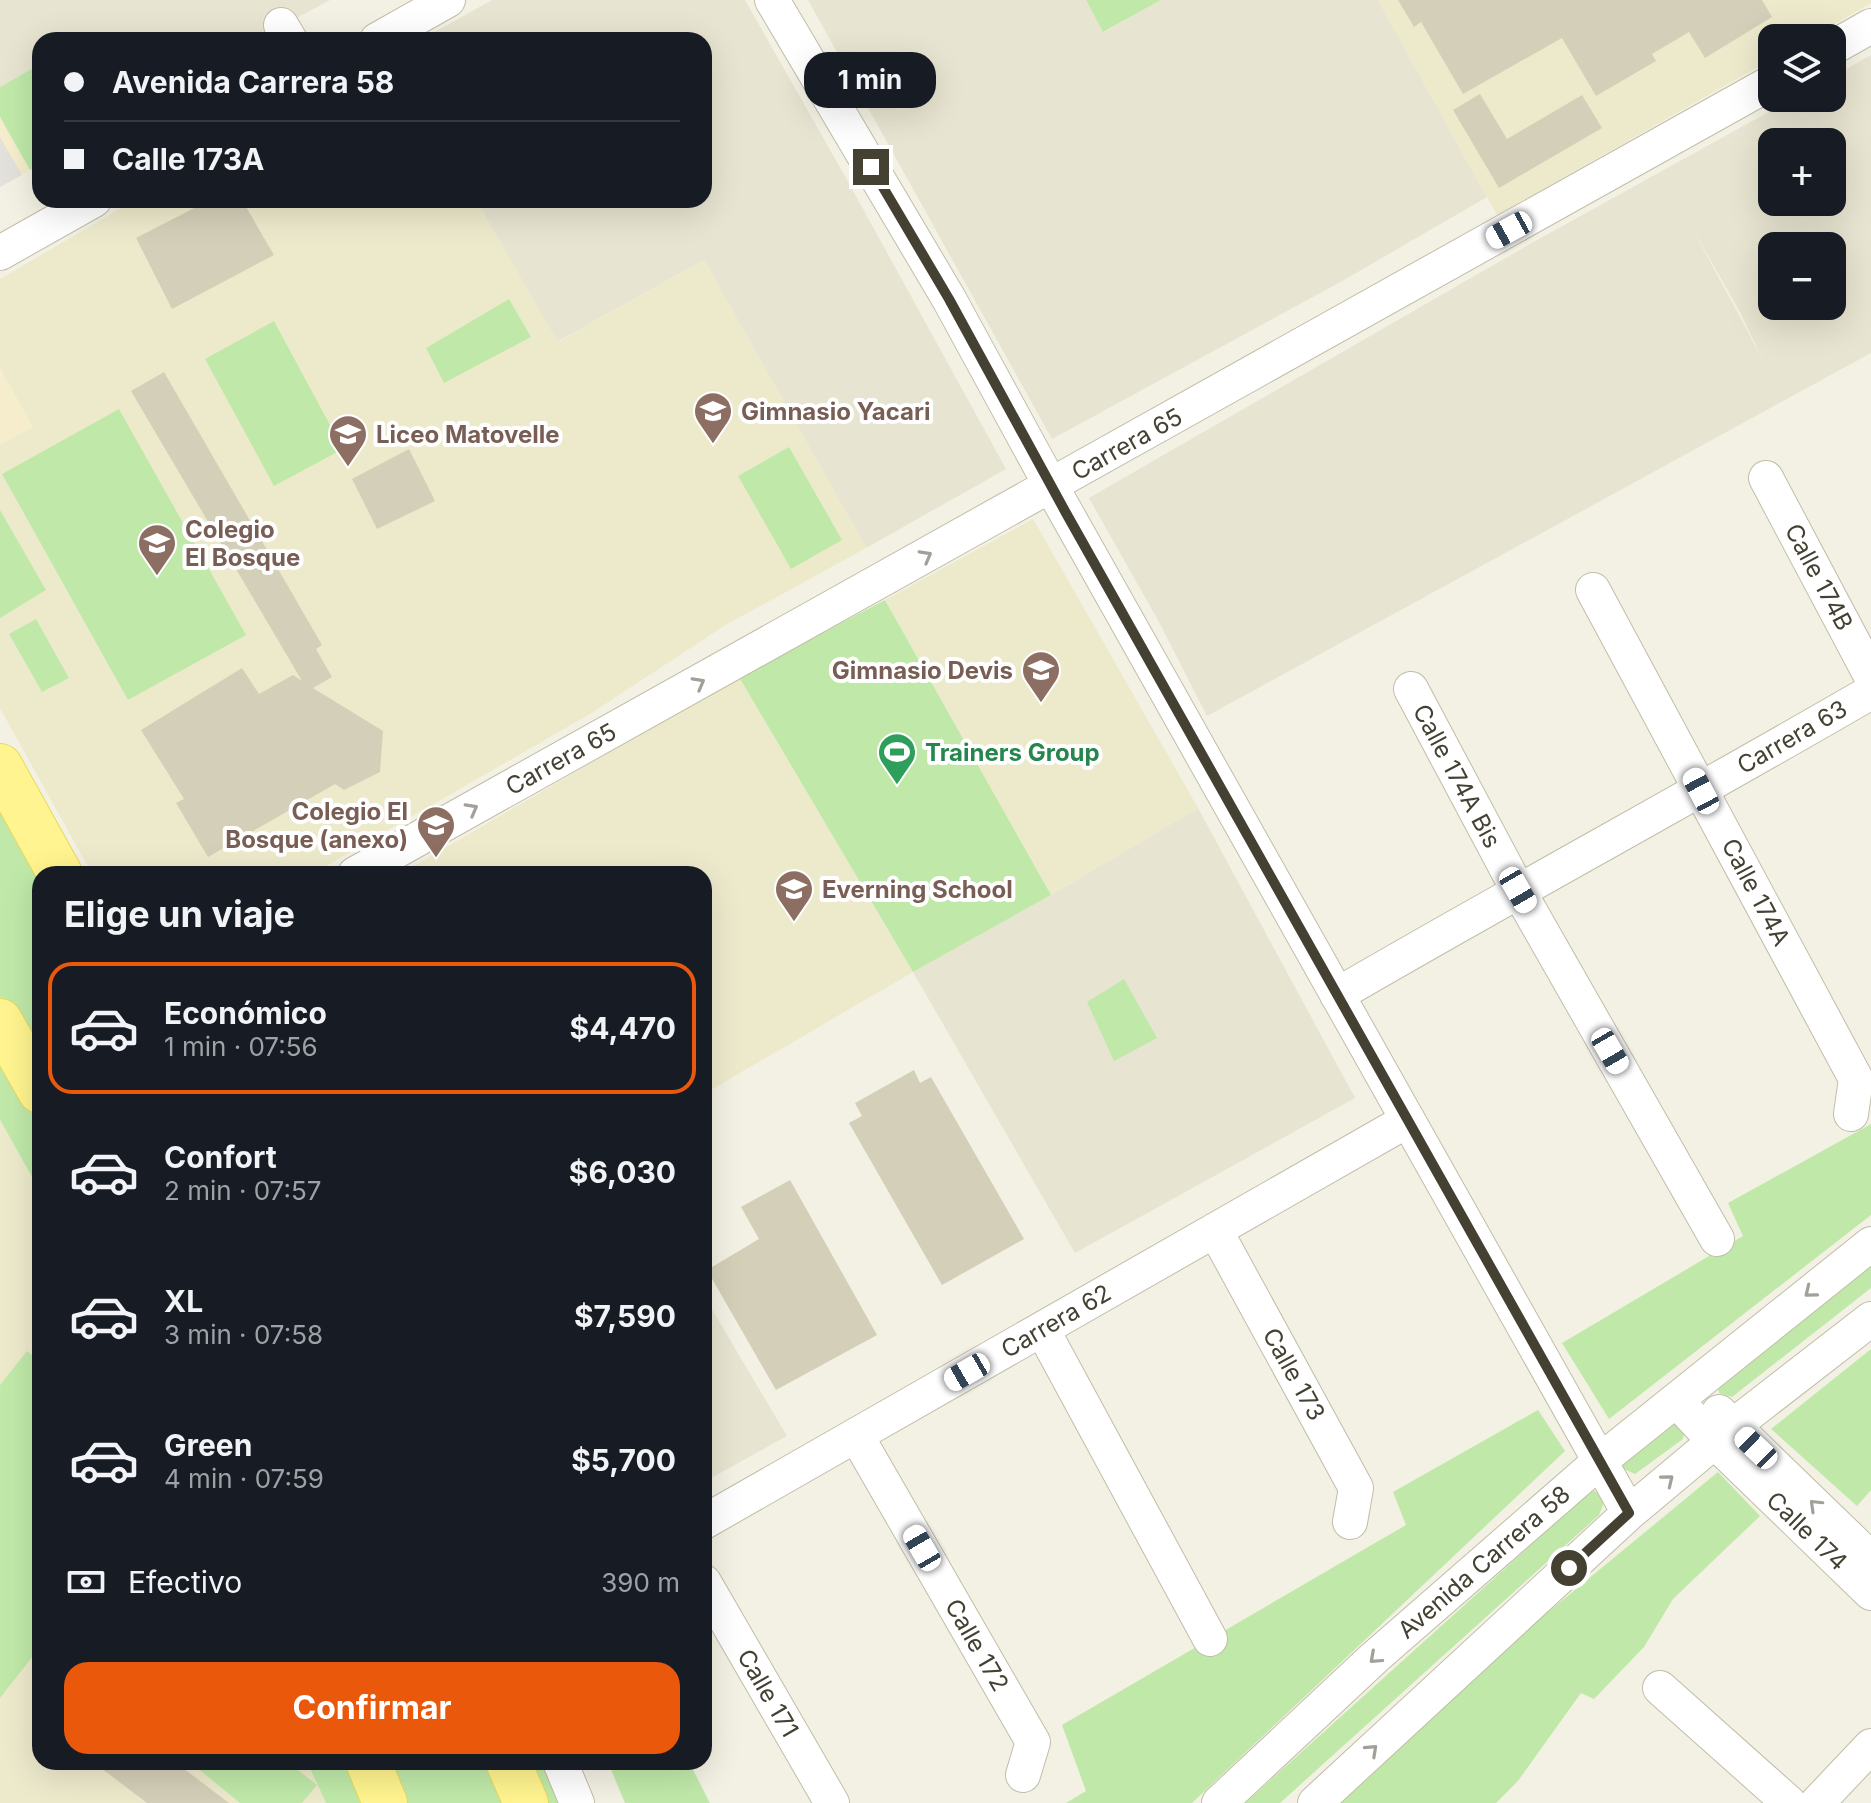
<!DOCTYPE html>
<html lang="es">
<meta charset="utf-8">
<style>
:root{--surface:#171b24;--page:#242831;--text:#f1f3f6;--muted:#9ea1a6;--line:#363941;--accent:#ea580c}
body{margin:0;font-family:Inter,sans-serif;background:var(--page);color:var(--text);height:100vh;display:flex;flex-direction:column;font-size:30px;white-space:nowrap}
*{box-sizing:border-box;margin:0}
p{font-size:26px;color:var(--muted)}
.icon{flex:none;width:44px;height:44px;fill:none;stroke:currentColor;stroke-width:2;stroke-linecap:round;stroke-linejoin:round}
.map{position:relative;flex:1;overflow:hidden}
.side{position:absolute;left:32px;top:866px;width:680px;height:904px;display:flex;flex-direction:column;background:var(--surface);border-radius:24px;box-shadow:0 8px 32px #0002}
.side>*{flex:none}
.hud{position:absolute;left:32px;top:32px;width:680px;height:176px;border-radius:24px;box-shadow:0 8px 32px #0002;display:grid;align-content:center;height:176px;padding:0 32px;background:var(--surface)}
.buttons{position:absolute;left:1758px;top:24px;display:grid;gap:16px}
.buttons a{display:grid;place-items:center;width:88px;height:88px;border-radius:16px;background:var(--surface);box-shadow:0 8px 32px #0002;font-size:40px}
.end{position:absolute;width:36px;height:36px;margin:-18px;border:10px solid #444133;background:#fff;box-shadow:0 0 0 4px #fff}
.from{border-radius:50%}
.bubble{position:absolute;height:56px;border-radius:24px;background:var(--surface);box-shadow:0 8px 32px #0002;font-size:26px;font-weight:700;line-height:56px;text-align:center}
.car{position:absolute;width:24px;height:48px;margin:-24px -12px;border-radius:10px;box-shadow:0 0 6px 2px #0007;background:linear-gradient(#fff 24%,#345 0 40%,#fff 0 76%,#345 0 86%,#fff 0)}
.hud b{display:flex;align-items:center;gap:28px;height:76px;font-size:30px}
.hud b+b{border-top:2px solid var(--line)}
.hud i{width:20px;height:20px;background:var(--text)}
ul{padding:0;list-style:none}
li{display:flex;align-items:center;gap:24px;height:132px;margin:0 16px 12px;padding:0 16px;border:4px solid transparent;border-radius:24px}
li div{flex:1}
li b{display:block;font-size:30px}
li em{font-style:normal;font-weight:700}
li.active{border-color:var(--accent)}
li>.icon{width:72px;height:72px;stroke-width:1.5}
h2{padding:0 32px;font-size:36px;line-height:96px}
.pay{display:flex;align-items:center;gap:20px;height:88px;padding:0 32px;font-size:30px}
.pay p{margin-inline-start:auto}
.primary-button{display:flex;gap:16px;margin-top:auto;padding:16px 32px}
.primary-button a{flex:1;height:92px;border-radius:24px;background:var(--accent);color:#fff;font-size:32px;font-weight:700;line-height:92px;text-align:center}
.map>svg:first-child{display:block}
.residential{fill:#e7e4d1;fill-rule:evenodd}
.commercial{fill:#f6edcc}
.education{fill:#edeacc}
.green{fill:#c0e9a9}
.parking{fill:#e2e1dc}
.building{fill:#d4cfb8}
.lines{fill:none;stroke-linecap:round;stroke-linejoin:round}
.minor-casing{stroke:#c1bda8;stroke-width:36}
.major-casing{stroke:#e9d95a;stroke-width:46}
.minor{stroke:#fff;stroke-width:34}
.major{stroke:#fff48f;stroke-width:44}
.oneway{stroke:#a2a099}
.route{stroke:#444133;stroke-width:10}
.labels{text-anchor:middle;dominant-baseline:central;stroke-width:8;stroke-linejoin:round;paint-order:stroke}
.education-label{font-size:24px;font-weight:bold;fill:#785e54;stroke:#fff;text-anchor:start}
.street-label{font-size:24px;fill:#444133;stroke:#fff}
.leisure-label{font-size:24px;font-weight:bold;fill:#27864d;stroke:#fff;text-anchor:start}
</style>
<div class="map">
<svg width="1871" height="1803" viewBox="0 0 1871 1803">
<rect width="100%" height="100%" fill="#f2f1e3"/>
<path class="residential" d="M0,0h330l-75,40h-215v24l-40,23z
M492,0h253l101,178 160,291 -140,79 -162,-288 -147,82 -81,-142h228v-160h-284z
M808,0h278l18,32 57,-32h217l109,197 -143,83 -292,159z
M1871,55v298l-664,363 -48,-94 -70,-124 441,-254 264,-146h38v-21zM1772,142h60v60h-60zM1690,224l50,88 27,57v-1zM1772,246h60v60h-60z
M1198,808l157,290 -280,155 -162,-281 138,-77z
M704,1296l83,140 -83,46z"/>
<path class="commercial" d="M0,118l30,52 -30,17z
M0,368l33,59 -33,18z"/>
<path class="education" d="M1378,0h493v3l-61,35h-38v21l-275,156z
M135,200h341l82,142 146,-82 162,288 -142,78 -134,88 -278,160h-220l-92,-166v-263l33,-18 -33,-59v-89z
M1033,519l165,289 -147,87 -166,-295z
M739,677l174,295 -209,122v-220h-304z
M0,1120l40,71v571h267l19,41h-326z"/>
<path class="green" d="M1086,0h75l-58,32z
M40,64v100l-10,6 -30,-53v-30z
M509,299l22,38 -87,46 -18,-35z
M274,321l69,128 -69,37 -69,-127z
M119,409l127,226 -118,65 -126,-226z
M789,447l53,93 -51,29 -53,-93z
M0,510l46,80 -46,28z
M885,600l166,295 -138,77 -174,-295z
M36,619l33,59 -27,14 -33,-58z
M0,812l32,43 8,19v195l-40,-72z
M1124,979l33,59 -43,23 -27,-59z
M0,1038l40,70v83l-40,-71z
M1871,1124v91l-262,204 -47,-76 181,-107 -15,-33z
M1871,1264v24l-139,109 -13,-4 -1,-6z
M1871,1349v141l-14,16 -86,-77z
M27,1351l13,11v285l-40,51v-313z
M1538,1410l27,41 -373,352h-126l20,-12 -24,-66 344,-200 -13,-33z
M1670,1422l6,1 8,9 -1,7 -48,35 -11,-5 -2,-6z
M1718,1472l42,44 -87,83 -29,48 -50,52 -13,-6 -63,88 -22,22h-159l199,-181z
M1592,1490l9,4 3,9 -5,12 -319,288h-35z
M190,1762h98l29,23 -15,18h-62z
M307,1762h43l17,41h-41z
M384,1762h104l16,41h-106z
M524,1762h22l17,41h-21z
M608,1762h81l21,41h-85z"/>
<path class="parking" d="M0,137l22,38 -22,12z"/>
<path class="building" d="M1398,0h364l10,17 -67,41 -16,-26 -37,22 4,7 -60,35 -34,-58 -99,56 -42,-72 -7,5z
M1480,94l27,45 75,-44 20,33 -103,60 -46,-78z
M210,200h32l32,55 -102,54 -36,-71z
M164,372l158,273 -6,4 16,28 -19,11 70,43 -3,41 -36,18 -9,-6 -127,73 -32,-54 8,-4 -43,-69 101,-62 17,26 34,-19 9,6 -171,-290z
M409,449l26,52 -58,28 -25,-50z
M914,1070l6,13 11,-6 93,162 -82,46 -93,-162 13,-7 -7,-13z
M790,1180l87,155 -101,55 -69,-120 52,-31 -18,-32z
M93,1762h82l54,41h-82z"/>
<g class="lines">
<defs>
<path id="minor" d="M772,0l177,299 102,187 578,1027
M281,25l9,15
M377,40l71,-40
M1832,48l39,-22
M0,253l94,-53
M1766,478l105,198
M1593,590l263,489 -5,35
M1411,689l107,201 199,349
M355,874l1417,-792
M1337,995c177,-103 357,-200 534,-303
M1215,1230l141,258 -6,34
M1042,1329l168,310
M1676,1400l39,42 156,151
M1719,1412l152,147
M856,1435l177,307 -10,33
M704,1522l704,-402
M704,1582l128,221
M1660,1688l129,115
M560,1762l17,41
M1219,1803l155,-145 226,-197 271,-217
M1315,1803l314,-290 104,-87 138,-107
M1817,1803l54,-57"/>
<path id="major" d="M0,766l60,108
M0,1021l40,70
M368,1762l17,41
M508,1762l18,41"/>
</defs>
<use href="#minor" class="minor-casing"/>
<use href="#major" class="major-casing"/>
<use href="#minor" class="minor"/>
<use href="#major" class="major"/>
</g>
<defs><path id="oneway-chevron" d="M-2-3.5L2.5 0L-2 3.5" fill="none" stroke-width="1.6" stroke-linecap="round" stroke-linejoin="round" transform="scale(2)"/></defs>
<g class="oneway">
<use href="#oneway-chevron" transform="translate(926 556) rotate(-29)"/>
<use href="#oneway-chevron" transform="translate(699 683) rotate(-29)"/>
<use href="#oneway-chevron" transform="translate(472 809) rotate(-29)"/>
<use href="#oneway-chevron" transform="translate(1810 1292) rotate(141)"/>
<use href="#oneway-chevron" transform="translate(1668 1480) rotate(-39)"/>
<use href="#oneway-chevron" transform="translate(1815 1505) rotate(-136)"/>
<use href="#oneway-chevron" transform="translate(1375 1658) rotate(138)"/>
<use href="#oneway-chevron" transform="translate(1372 1750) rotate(-43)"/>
</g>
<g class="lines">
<path class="route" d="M871,167l78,132 117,214 563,1000 -60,55"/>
</g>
<defs>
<symbol id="school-pin" viewBox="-11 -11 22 30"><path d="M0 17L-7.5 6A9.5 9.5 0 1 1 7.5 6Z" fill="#8d6e63" stroke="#fff"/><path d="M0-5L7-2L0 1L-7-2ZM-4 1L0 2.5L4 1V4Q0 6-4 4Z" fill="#fff"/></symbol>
<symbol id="stadium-pin" viewBox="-11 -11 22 30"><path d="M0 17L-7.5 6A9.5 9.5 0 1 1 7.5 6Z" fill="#2e9e5b" stroke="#fff"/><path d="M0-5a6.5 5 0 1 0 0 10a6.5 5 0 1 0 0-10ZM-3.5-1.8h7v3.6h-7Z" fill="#fff"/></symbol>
</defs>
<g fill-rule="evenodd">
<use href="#school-pin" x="691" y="389" width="44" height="60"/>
<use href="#school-pin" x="326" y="412" width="44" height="60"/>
<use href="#school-pin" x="135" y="521" width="44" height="60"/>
<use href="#school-pin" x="1019" y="648" width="44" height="60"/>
<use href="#stadium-pin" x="875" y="730" width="44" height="60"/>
<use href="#school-pin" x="414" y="803" width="44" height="60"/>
<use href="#school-pin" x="772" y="867" width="44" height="60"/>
</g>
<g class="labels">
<g class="education-label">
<text x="741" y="411">Gimnasio Yacari</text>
<text x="376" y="434">Liceo Matovelle</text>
<text x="185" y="529">Colegio<tspan x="185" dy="28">El Bosque</tspan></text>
<text x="1013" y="670" text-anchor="end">Gimnasio Devis</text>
<text x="408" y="811" text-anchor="end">Colegio El<tspan x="408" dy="28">Bosque (anexo)</tspan></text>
<text x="822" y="889">Everning School</text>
</g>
<g class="street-label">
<text transform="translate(1127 444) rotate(-29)">Carrera 65</text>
<text transform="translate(1819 577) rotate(62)">Calle 174B</text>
<text transform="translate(1792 737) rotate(-30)">Carrera 63</text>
<text transform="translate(561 759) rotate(-29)">Carrera 65</text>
<text transform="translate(1457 776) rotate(62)">Calle 174A Bis</text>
<text transform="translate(1756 892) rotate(62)">Calle 174A</text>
<text transform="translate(1056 1321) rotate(-30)">Carrera 62</text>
<text transform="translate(1294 1374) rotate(61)">Calle 173</text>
<text transform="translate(1807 1531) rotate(44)">Calle 174</text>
<text transform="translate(1484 1562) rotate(-41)">Avenida Carrera 58</text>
<text transform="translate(977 1645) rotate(60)">Calle 172</text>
<text transform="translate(768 1693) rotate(60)">Calle 171</text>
</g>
<g class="leisure-label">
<text x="925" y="752">Trainers Group</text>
</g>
</g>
</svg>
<div class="buttons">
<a><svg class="icon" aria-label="layers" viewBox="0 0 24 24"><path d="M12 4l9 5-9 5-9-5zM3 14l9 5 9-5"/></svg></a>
<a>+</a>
<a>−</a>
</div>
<i class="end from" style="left:1569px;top:1568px"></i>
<i class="end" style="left:871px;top:167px"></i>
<div class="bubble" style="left:804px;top:52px;width:132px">1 min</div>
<i class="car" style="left:1509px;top:230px;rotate:241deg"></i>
<i class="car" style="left:1701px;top:791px;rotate:332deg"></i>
<i class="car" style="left:1518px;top:890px;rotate:150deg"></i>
<i class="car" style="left:1610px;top:1051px;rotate:150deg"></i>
<i class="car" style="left:967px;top:1372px;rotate:240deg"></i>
<i class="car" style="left:1756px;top:1448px;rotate:314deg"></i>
<i class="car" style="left:922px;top:1548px;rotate:330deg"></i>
<div class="hud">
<b><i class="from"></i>Avenida Carrera 58</b>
<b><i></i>Calle 173A</b>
</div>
<section class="side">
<h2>Elige un viaje</h2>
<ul>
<li class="active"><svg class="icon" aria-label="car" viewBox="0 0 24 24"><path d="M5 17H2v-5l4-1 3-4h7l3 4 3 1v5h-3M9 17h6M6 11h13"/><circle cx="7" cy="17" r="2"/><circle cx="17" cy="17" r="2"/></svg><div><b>Económico</b><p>1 min · 07:56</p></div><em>$4,470</em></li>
<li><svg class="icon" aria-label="car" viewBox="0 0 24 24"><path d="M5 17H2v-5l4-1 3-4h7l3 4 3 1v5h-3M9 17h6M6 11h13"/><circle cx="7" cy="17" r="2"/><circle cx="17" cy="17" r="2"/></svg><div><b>Confort</b><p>2 min · 07:57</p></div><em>$6,030</em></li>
<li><svg class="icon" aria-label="car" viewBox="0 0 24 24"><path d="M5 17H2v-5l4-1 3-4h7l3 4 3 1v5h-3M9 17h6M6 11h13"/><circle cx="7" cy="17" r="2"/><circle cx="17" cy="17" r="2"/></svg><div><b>XL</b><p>3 min · 07:58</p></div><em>$7,590</em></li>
<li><svg class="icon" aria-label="car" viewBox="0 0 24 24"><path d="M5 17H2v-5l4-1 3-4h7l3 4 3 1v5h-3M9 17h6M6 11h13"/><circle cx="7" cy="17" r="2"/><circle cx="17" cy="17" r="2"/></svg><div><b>Green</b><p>4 min · 07:59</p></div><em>$5,700</em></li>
</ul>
<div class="pay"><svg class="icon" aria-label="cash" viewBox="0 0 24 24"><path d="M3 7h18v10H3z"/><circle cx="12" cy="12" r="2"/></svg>Efectivo<p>390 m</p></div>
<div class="primary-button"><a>Confirmar</a></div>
</section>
</div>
